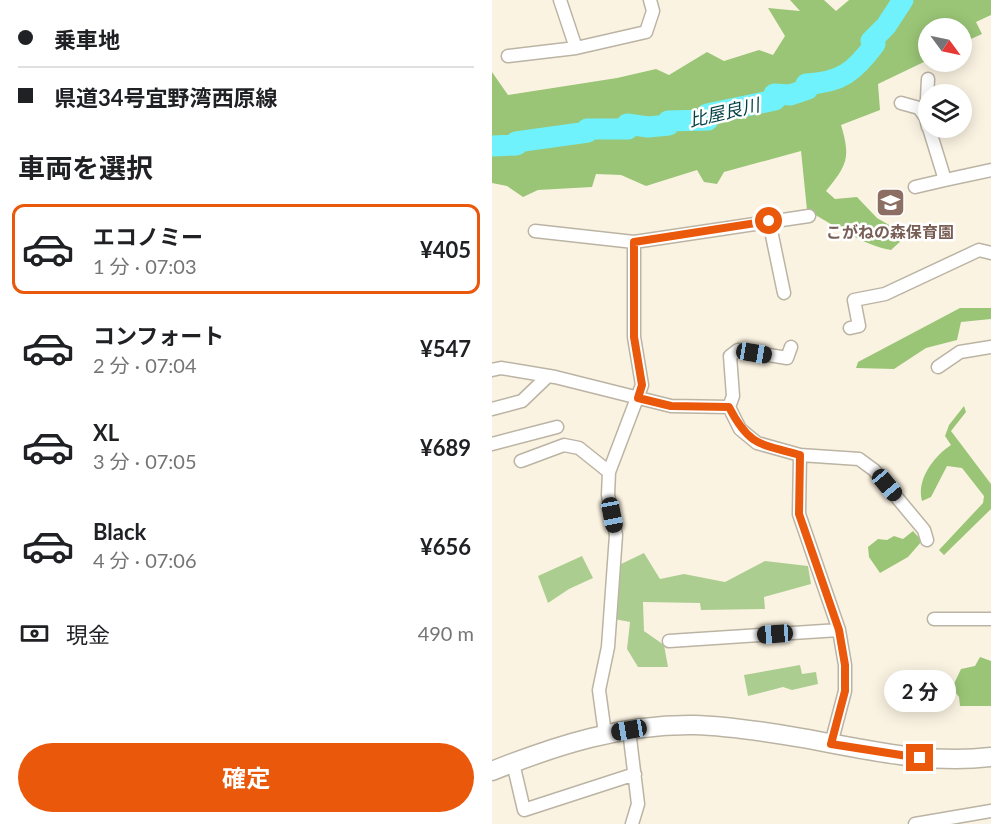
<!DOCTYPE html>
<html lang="ja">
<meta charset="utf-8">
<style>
:root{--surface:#fff;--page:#f6f6f6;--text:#202124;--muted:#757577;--line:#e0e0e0;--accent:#ea580c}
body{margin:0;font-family:Lato,"Noto Sans JP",sans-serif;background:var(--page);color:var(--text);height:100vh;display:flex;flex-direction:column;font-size:22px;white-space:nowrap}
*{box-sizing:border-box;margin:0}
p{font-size:20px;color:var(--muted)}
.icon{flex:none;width:33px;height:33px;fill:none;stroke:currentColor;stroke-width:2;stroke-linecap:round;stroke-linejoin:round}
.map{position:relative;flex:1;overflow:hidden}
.side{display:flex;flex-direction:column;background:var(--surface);width:492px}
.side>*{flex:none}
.banner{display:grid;align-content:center;height:132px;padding:0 18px;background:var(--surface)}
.needle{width:39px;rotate:123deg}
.buttons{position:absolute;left:426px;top:18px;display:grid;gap:12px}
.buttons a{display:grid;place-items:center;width:54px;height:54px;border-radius:50%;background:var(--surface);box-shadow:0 3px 15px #0003;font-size:30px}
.end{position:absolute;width:27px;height:27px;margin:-14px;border:8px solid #ea580c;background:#fff;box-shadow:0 0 0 3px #fff}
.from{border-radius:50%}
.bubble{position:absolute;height:42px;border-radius:21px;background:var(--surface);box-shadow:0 3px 15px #0003;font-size:20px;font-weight:700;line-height:42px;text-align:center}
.car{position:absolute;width:18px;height:36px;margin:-18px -9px;border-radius:8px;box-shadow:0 0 4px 2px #0007;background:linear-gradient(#222 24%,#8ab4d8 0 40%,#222 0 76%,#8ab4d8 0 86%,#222 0)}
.banner b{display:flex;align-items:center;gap:21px;height:57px;font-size:22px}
.banner b+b{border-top:2px solid var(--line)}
.banner i{width:15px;height:15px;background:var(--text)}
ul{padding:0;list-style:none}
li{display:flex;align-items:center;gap:18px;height:90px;margin:0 12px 9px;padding:0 6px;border:3px solid transparent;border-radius:12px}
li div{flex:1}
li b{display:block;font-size:22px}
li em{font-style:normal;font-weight:700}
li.selected{border-color:var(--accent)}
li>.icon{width:54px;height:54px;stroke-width:1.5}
h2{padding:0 18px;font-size:27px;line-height:72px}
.pay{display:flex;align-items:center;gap:15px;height:66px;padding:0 18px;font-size:22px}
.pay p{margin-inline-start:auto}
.button{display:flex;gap:12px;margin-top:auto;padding:12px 18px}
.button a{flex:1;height:69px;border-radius:36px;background:var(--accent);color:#fff;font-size:24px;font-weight:700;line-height:69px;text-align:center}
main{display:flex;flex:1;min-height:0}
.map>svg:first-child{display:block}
.green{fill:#abce90}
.forest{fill:#9ac576}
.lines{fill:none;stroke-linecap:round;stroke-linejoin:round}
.river{stroke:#70f2fd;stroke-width:21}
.minor-casing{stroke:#bbb4a4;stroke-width:15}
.secondary-casing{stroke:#bbb4a4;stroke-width:21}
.minor{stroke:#fff;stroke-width:12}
.secondary{stroke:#fff;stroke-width:18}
.route{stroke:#ea580c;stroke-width:8}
.labels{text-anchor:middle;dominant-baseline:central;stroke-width:5;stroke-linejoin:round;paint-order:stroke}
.education-label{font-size:16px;font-weight:bold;fill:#785e54;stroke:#fff}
.water-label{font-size:18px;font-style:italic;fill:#003f44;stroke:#fff}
</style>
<main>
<section class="side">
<div class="banner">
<b><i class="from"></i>乗車地</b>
<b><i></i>県道34号宜野湾西原線</b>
</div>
<h2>車両を選択</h2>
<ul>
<li class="selected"><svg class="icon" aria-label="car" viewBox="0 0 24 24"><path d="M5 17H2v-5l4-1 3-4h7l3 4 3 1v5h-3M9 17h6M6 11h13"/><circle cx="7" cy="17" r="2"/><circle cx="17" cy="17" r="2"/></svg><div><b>エコノミー</b><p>1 分 · 07:03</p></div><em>¥405</em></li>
<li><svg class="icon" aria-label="car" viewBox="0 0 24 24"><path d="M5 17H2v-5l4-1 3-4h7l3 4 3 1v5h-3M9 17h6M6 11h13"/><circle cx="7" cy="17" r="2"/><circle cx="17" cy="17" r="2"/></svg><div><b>コンフォート</b><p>2 分 · 07:04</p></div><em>¥547</em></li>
<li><svg class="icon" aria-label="car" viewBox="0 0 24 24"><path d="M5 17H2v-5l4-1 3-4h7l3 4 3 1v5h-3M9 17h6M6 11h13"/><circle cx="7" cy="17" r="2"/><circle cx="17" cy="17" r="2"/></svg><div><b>XL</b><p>3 分 · 07:05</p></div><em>¥689</em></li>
<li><svg class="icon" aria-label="car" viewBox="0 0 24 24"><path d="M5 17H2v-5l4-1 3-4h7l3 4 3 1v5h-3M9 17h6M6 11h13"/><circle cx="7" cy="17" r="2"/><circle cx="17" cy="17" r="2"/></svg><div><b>Black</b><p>4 分 · 07:06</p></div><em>¥656</em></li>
</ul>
<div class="pay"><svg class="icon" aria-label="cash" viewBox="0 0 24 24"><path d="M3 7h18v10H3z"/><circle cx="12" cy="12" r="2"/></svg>現金<p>490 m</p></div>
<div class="button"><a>確定</a></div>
</section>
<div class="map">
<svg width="499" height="824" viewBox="0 0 499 824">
<rect width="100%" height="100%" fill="#fbf3e2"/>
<path class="green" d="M152,553l16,26 24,-5 41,8 40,-21 43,5 3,18 -47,13 1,12 -64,1 -1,-7 -57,-1 1,29 20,14 4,22h-30l-11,-18 3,-27 -16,-3 5,-54z
M90,556l11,22 -24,11 -21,14 -10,-27z
M308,665l2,9 14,-2 2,12 -26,6 -9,-3 -35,9 -4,-21z"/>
<path class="forest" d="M298,0h34l12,11 13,-11h142v15l-15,7 6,12 -20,9v-15h-34v32l-50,24 2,26 -39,15c10,33 6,40 -15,66l9,8 22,-2 20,21 19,11 6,11 -11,10c-26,-4 -60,-26 -84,-40l-6,-59 -77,21 -7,12 -13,-2 -7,-12 -51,16 -25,-11 -25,-1 -4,13 -54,3 -15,7 -16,-11 -15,-3v-111l16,23 109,-17 39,-9 13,6 38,-23 17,9 35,-11 14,5 12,-19 -17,-28 32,3z
M468,308h31v11l-30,3 -4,18 -31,8 -32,21 -38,-1 2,-6z
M472,406l2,6 -15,19 40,53v25l-47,46 -5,-5 44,-47 1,-7 -22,-28 -15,-2 -16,31 -9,4c-6,-21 12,-45 29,-56l-6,-9 4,-11z
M421,531l9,10 -14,16 -28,16 -11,-16 -1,-10 10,-8 9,1 7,-4 9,3z
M488,657l11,4v45h-31l-1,-9 -7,-9 9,-19 14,-3z"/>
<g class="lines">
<path class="river" d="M0,146l25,-1 -1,-3 72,-10 -1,-3h41l-1,-5 21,3 21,-2 -1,-4 40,-1 -1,-6 68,-14 -1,-6 16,1 18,-6 -2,-5c35,-1 49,-13 69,-40l-4,-3 15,-15 17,-26"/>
<defs>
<path id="minor" d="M68,0l16,48 70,-16 7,-21 -3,-11
M16,56l68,-8
M436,79l-2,39 2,9
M409,103l18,5 7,10
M437,128l16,52 46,-10
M423,187l30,-7
M277,221l15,72
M43,231l99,11
M358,328l9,-2 -5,-26 31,-6 94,-44 12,3
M446,367l22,-15 31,-5
M0,370l9,-2 54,9 116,29 58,1 11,22 17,14 43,12 59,4 15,11 50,60 3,10
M237,407l4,-11 -3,-40 8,-6 49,8 4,-11
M0,409l30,-8 26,-25
M0,444l65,-17
M308,455l-1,59 40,116 6,35v26l-14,53
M29,461l43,-16 15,3 30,24
M442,619h57
M177,641l170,-11
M137,730l9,74 -6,20
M113,734l-6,-44 9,-43 8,-112 -8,-40 1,-23 33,-87 -8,-48v-95l175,-26
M21,763l11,47 111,-36
M423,824l76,-13"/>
<path id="secondary" d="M0,771c65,-26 131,-47 202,-46 36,1 73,7 108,13 63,11 125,27 189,19"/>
</defs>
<use href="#minor" class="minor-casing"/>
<use href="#secondary" class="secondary-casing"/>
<use href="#minor" class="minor"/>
<use href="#secondary" class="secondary"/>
</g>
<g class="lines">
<path class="route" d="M277,221l-135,21v95l8,48 -4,13 33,8 58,1c20,39 31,37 71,48l-1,59 40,116 6,35v26l-14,53 89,14"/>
</g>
<defs>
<symbol id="school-square" viewBox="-11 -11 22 22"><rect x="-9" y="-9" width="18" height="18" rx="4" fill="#8d6e63" stroke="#fff"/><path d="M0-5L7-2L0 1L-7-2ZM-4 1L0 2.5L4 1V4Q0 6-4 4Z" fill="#fff"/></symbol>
</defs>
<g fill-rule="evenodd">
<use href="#school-square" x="382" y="186" width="33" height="33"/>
</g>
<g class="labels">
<g class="education-label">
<text x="398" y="231">こがねの森保育園</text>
</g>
<g class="water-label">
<text transform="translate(232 112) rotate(-13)">比屋良川</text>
</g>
</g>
</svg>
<div class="buttons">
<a><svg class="needle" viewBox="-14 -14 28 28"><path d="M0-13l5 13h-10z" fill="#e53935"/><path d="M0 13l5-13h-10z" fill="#757577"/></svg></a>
<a><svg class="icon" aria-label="layers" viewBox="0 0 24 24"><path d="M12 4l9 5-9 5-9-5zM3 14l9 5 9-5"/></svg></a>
</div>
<i class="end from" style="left:277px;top:221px"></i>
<i class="end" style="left:428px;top:758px"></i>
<div class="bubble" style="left:392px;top:670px;width:72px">2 分</div>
<i class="car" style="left:262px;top:353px;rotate:99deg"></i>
<i class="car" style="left:395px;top:485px;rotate:140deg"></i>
<i class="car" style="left:120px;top:515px;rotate:169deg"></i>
<i class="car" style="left:283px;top:634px;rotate:266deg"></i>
<i class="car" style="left:137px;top:730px;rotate:260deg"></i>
</div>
</main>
